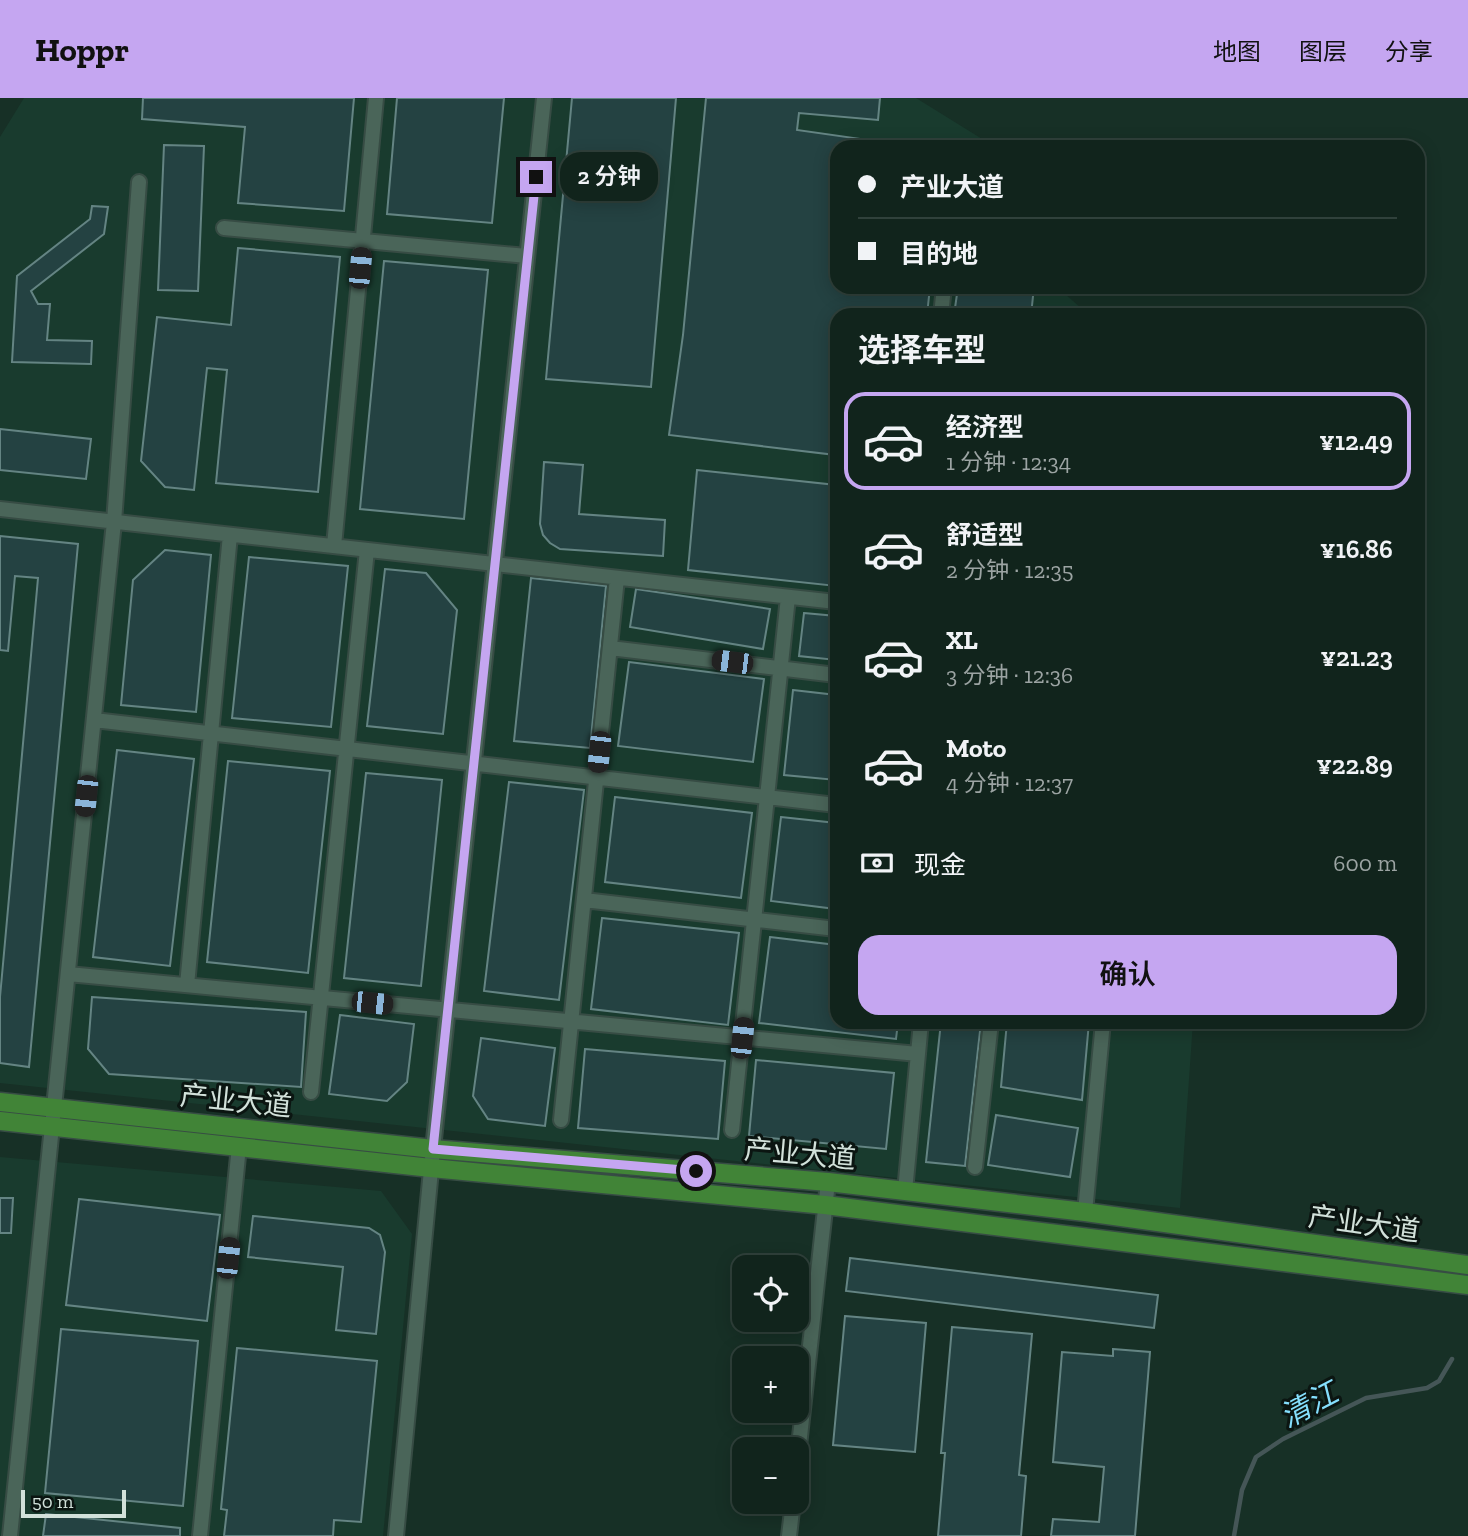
<!DOCTYPE html>
<html lang="zh">
<meta charset="utf-8">
<style>
:root{--surface:#11241c;--page:#1a2c25;--text:#f1f3f6;--muted:#9ca4a3;--line:#30413b;--accent:#c5a6f1}
body{margin:0;font-family:"Zilla Slab","Noto Sans SC",serif;background:var(--page);color:var(--text);height:100vh;display:flex;flex-direction:column;font-size:26px;white-space:nowrap}
*{box-sizing:border-box;margin:0}
p{font-size:23px;color:var(--muted)}
.icon{flex:none;width:38px;height:38px;fill:none;stroke:currentColor;stroke-width:2;stroke-linecap:round;stroke-linejoin:round}
.map{position:relative;flex:1;overflow:hidden}
.drawer{position:absolute;left:830px;top:210px;width:595px;height:721px;display:flex;flex-direction:column;background:var(--surface);border-radius:21px;box-shadow:0 4px 18px #0003,0 0 0 2px var(--line)}
.drawer>*{flex:none}
.hud{position:absolute;left:830px;top:42px;width:595px;height:154px;border-radius:21px;box-shadow:0 4px 18px #0003,0 0 0 2px var(--line);display:grid;align-content:center;height:154px;padding:0 28px;background:var(--surface)}
.controls{position:absolute;left:732px;top:1157px;display:grid;gap:14px}
.controls a{display:grid;place-items:center;width:77px;height:77px;border-radius:14px;background:var(--surface);box-shadow:0 4px 18px #0003,0 0 0 2px var(--line);font-size:35px}
.scale{position:absolute;left:21px;bottom:18px;width:105px;box-sizing:border-box;padding-left:7px;border:4px solid #d2e1da;border-top:0;font-size:19px;line-height:24px;white-space:nowrap;color:#d2e1da;-webkit-text-stroke:5px #0b1511;paint-order:stroke}
.end{position:absolute;width:32px;height:32px;margin:-16px;border:9px solid #c5a6f1;background:#111;box-shadow:0 0 0 4px #111}
.from{border-radius:50%}
.bubble{position:absolute;height:49px;border-radius:21px;background:var(--surface);box-shadow:0 4px 18px #0003,0 0 0 2px var(--line);font-size:23px;font-weight:600;line-height:49px;text-align:center}
.car{position:absolute;width:21px;height:42px;margin:-21px -10px;border-radius:9px;box-shadow:0 0 5px 2px #0007;background:linear-gradient(#222 24%,#8ab4d8 0 40%,#222 0 76%,#8ab4d8 0 86%,#222 0)}
.hud b{display:flex;align-items:center;gap:24px;height:66px;font-size:26px}
.hud b+b{border-top:2px solid var(--line)}
.hud i{width:18px;height:18px;background:var(--text)}
ul{padding:0;list-style:none}
li{display:flex;align-items:center;gap:21px;height:98px;margin:0 14px 10px;padding:0 14px;border:4px solid transparent;border-radius:21px}
li div{flex:1}
li b{display:block;font-size:26px}
li em{font-style:normal;font-weight:600}
li.active{border-color:var(--accent)}
li>.icon{width:63px;height:63px;stroke-width:1.5}
h2{padding:0 28px;font-size:32px;line-height:84px}
.pay{display:flex;align-items:center;gap:18px;height:77px;padding:0 28px;font-size:26px}
.pay p{margin-inline-start:auto}
.button{display:flex;gap:14px;margin-top:auto;padding:14px 28px}
.button a{flex:1;height:80px;border-radius:21px;background:var(--accent);color:#111;font-size:28px;font-weight:600;line-height:80px;text-align:center}
header{display:flex;align-items:center;gap:42px;box-sizing:border-box;height:98px;padding:0 35px;background:var(--accent);color:#111}
header strong{font-size:33px}
nav{display:flex;gap:38px;margin-inline-start:auto;font-size:24px}
.map>svg:first-child{display:block}
.built{fill:#193b2e}
.lines{fill:none;stroke-linecap:round;stroke-linejoin:round}
.stream{stroke:#455657;stroke-width:4.5}
.building{fill:#244242;stroke:#648483;stroke-width:2}
.minor-casing{stroke:#374c44;stroke-width:18}
.major-casing{stroke:#374c44;stroke-width:21}
.minor{stroke:#4a6559;stroke-width:14}
.major{stroke:#418437;stroke-width:18}
.route{stroke:#c5a6f1;stroke-width:9}
.labels{text-anchor:middle;dominant-baseline:central;stroke-width:6;stroke-linejoin:round;paint-order:stroke}
.street-label{font-size:28px;fill:#d2e1da;stroke:#0b1511}
.water-label{font-size:30px;font-style:italic;fill:#84defc;stroke:#0b1511}
</style>
<header>
<strong>Hoppr</strong>
<nav><a>地图</a><a>图层</a><a>分享</a></nav>
</header>
<div class="map">
<svg width="1468" height="1438" viewBox="0 0 1468 1438">
<rect width="100%" height="100%" fill="#173026"/>
<path class="built" d="M24,0h892l79,49h-159v140h221l32,28h-253v707h357l-13,186 -1180,-125v-946z
M0,1059l381,34 31,43 -29,302h-383z"/>
<g class="lines">
<path class="stream" d="M1234,1438l8,-46 14,-33 27,-18 83,-41 61,-10 12,-7 13,-22"/>
</g>
<path class="building" d="M143,0h211l-10,113 -106,-8 7,-76 -103,-8z
M397,0h107l-12,125 -105,-9z
M572,0h104l-25,289 -105,-8z
M706,0h174l-2,22 -79,-7 -2,17 71,10v7h-32v140h94l-3,28h-91v140l-167,-20 14,-100z
M164,47l40,1 -6,145 -40,-1z
M92,108l16,1 -4,27 -73,57 7,13h12l-3,36 45,1 -1,23 -79,-2 5,-86 73,-57z
M238,150l102,9 -22,235 -102,-9 11,-113 -20,-2 -13,122 -29,-3 -24,-26 16,-144 74,8z
M384,163l104,9 -24,249 -104,-10z
M958,189h76l-3,28h-77z
M0,331l91,10 -5,40 -86,-9z
M544,364l39,3 -4,49 86,6 -2,36 -103,-7 -10,-6 -7,-8 -3,-11z
M697,372l139,15v101l-148,-16z
M0,438l78,8 -49,523 -29,-4v-66l38,-419 -23,-2 -7,75 -8,-1z
M165,452l46,5 -15,157 -75,-7 12,-125z
M249,459l99,9 -17,161 -99,-9z
M385,471l41,4 31,37 -14,124 -76,-8z
M531,480l75,8 -16,162 -76,-7z
M636,491l134,20 -7,40 -133,-22z
M804,515l32,3v44l-37,-4z
M629,564l135,17 -11,83 -135,-16z
M793,592l43,5v85l-52,-5z
M117,652l77,9 -24,207 -77,-9z
M228,663l102,10 -22,202 -101,-11z
M366,675l76,7 -21,206 -77,-8z
M509,684l75,8 -25,210 -75,-9z
M615,699l137,16 -11,85 -136,-16z
M781,719l55,6v86l-65,-8z
M602,820l137,15 -11,92 -137,-16z
M770,839l66,8v77h62l-2,17 -137,-16z
M92,899l214,15 -5,75 -192,-13 -21,-25z
M340,917l74,9 -7,58 -20,19 -58,-7z
M941,924h40l-16,144 -39,-4z
M1007,924h82l-7,78 -81,-13z
M481,940l74,10 -10,78 -57,-7 -15,-23z
M585,951l140,12 -7,78 -140,-11z
M756,962l138,13 -8,76 -137,-13z
M996,1017l82,13 -8,49 -82,-12z
M0,1100h13l-2,35h-11z
M79,1101l141,16 -13,106 -141,-16z
M253,1118l116,12 11,7 5,17 -9,82 -40,-4 7,-63 -95,-10z
M850,1160l308,37 -4,33 -308,-37z
M845,1218l81,7 -11,129 -82,-7z
M952,1229l80,7 -13,141 7,1 -5,60h-83l7,-83h-4z
M61,1231l137,12 -15,165 -138,-13z
M237,1250l140,13 -16,161 -27,-2 -1,16h-109l3,-26 -6,-1z
M1113,1251l37,3 -15,184h-84l2,-17 46,3 5,-55 -51,-5 9,-110 51,4z
M46,1416l134,14v8h-137z"/>
<g class="lines">
<defs>
<path id="minor" d="M224,130l303,28
M941,217l3,-28
M0,411l836,93
M334,448l42,-448
M610,550l226,27
M94,622l742,85
M584,802l252,29
M68,876l850,80
M187,887l43,-450
M311,994l56,-542
M561,1022l56,-542
M732,1032l56,-533
M975,1069l16,-145
M905,1093l16,-169
M1085,1114l18,-190
M796,1375l32,-291
M10,1438l104,-1014 25,-340
M200,1438l39,-390
M396,1438l37,-387 111,-1051
M789,1438l4,-34"/>
<path id="major" d="M0,1004l433,47 395,33 257,30 383,53
M0,1023l431,47 394,37 643,80"/>
</defs>
<use href="#minor" class="minor-casing"/>
<use href="#major" class="major-casing"/>
<use href="#minor" class="minor"/>
<use href="#major" class="major"/>
</g>
<g class="lines">
<path class="route" d="M536,79l-103,972 263,22"/>
</g>
<g class="labels">
<g class="street-label">
<text transform="translate(236 1003) rotate(6)">产业大道</text>
<text transform="translate(800 1056) rotate(5)">产业大道</text>
<text transform="translate(1364 1126) rotate(8)">产业大道</text>
</g>
<g class="water-label">
<text transform="translate(1309 1307) rotate(-28)">清江</text>
</g>
</g>
</svg>
<div class="controls">
<a><svg class="icon" aria-label="locate" viewBox="0 0 24 24"><circle cx="12" cy="12" r="6"/><path d="M12 2v4M12 18v4M2 12h4M18 12h4"/></svg></a>
<a>+</a>
<a>−</a>
</div>
<div class="scale">50 m</div>
<i class="end from" style="left:696px;top:1073px"></i>
<i class="end" style="left:536px;top:79px"></i>
<div class="bubble" style="left:560px;top:54px;width:98px">2 分钟</div>
<i class="car" style="left:360px;top:170px;rotate:5deg"></i>
<i class="car" style="left:732px;top:564px;rotate:277deg"></i>
<i class="car" style="left:599px;top:654px;rotate:186deg"></i>
<i class="car" style="left:86px;top:698px;rotate:186deg"></i>
<i class="car" style="left:372px;top:905px;rotate:96deg"></i>
<i class="car" style="left:742px;top:940px;rotate:6deg"></i>
<i class="car" style="left:228px;top:1160px;rotate:6deg"></i>
<div class="hud">
<b><i class="from"></i>产业大道</b>
<b><i></i>目的地</b>
</div>
<section class="drawer">
<h2>选择车型</h2>
<ul>
<li class="active"><svg class="icon" aria-label="car" viewBox="0 0 24 24"><path d="M5 17H2v-5l4-1 3-4h7l3 4 3 1v5h-3M9 17h6M6 11h13"/><circle cx="7" cy="17" r="2"/><circle cx="17" cy="17" r="2"/></svg><div><b>经济型</b><p>1 分钟 · 12:34</p></div><em>¥12.49</em></li>
<li><svg class="icon" aria-label="car" viewBox="0 0 24 24"><path d="M5 17H2v-5l4-1 3-4h7l3 4 3 1v5h-3M9 17h6M6 11h13"/><circle cx="7" cy="17" r="2"/><circle cx="17" cy="17" r="2"/></svg><div><b>舒适型</b><p>2 分钟 · 12:35</p></div><em>¥16.86</em></li>
<li><svg class="icon" aria-label="car" viewBox="0 0 24 24"><path d="M5 17H2v-5l4-1 3-4h7l3 4 3 1v5h-3M9 17h6M6 11h13"/><circle cx="7" cy="17" r="2"/><circle cx="17" cy="17" r="2"/></svg><div><b>XL</b><p>3 分钟 · 12:36</p></div><em>¥21.23</em></li>
<li><svg class="icon" aria-label="car" viewBox="0 0 24 24"><path d="M5 17H2v-5l4-1 3-4h7l3 4 3 1v5h-3M9 17h6M6 11h13"/><circle cx="7" cy="17" r="2"/><circle cx="17" cy="17" r="2"/></svg><div><b>Moto</b><p>4 分钟 · 12:37</p></div><em>¥22.89</em></li>
</ul>
<div class="pay"><svg class="icon" aria-label="cash" viewBox="0 0 24 24"><path d="M3 7h18v10H3z"/><circle cx="12" cy="12" r="2"/></svg>现金<p>600 m</p></div>
<div class="button"><a>确认</a></div>
</section>
</div>
